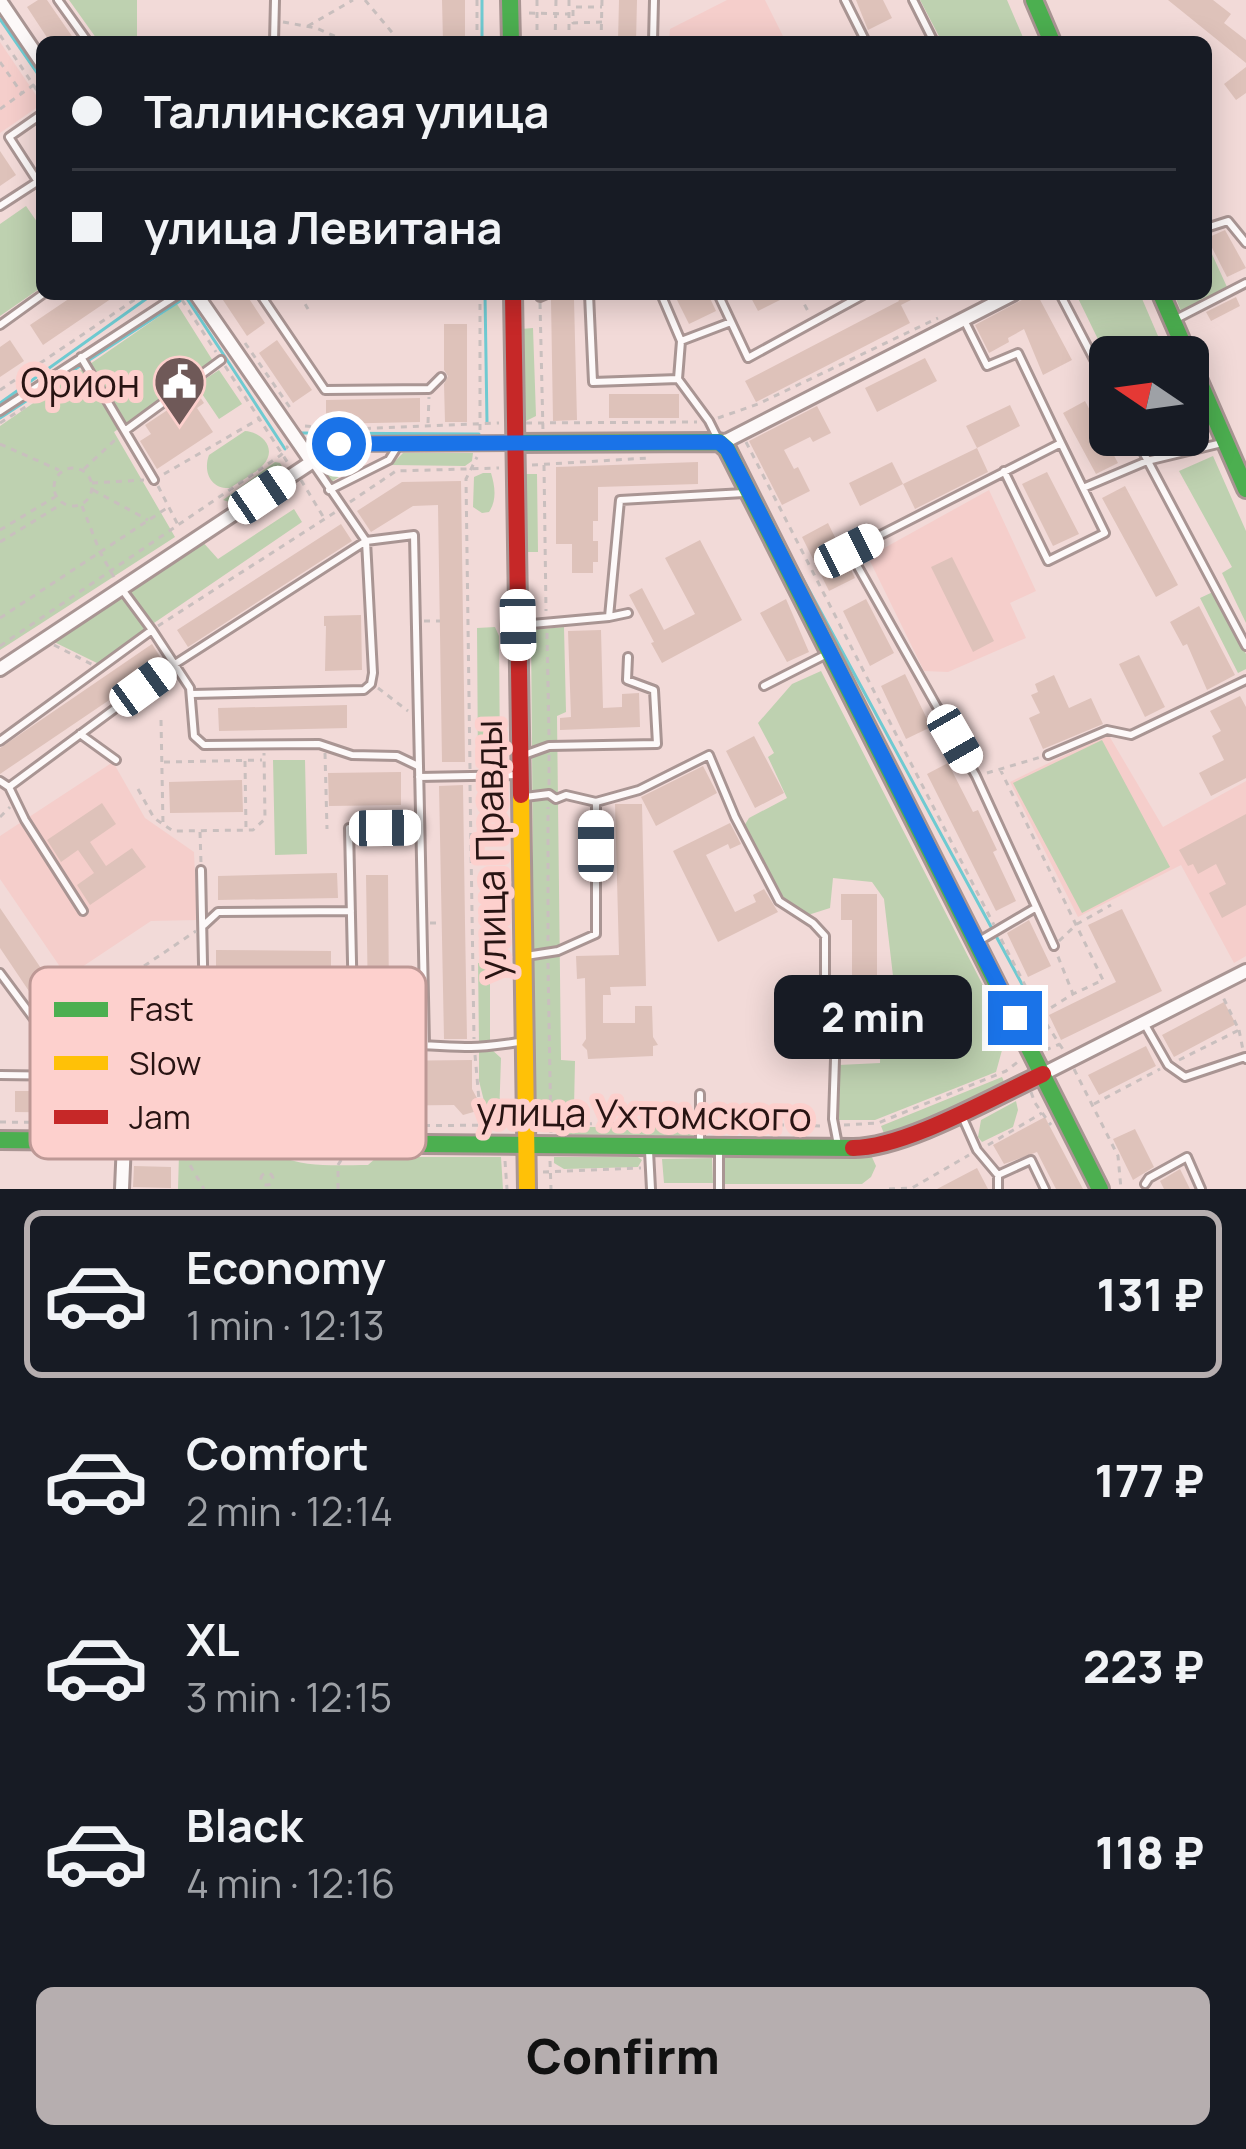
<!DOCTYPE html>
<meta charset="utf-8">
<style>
:root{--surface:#171b24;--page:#20242c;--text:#f1f3f6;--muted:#9ea1a6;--line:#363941;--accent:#b6aeaf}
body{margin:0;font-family:Manrope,sans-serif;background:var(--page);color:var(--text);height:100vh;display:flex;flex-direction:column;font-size:45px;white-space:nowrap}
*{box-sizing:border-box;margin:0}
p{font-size:39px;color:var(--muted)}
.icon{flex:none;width:66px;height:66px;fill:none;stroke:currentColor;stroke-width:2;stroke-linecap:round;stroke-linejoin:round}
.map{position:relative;height:1189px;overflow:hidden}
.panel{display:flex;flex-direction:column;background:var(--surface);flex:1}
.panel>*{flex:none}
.banner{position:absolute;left:36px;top:36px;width:1176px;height:264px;border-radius:18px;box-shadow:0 6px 30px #0003;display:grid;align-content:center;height:264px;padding:0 36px;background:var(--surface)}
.needle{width:78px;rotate:283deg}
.buttons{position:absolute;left:1089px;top:336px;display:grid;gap:24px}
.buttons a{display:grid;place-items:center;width:120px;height:120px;border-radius:18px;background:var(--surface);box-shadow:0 6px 30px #0003;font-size:60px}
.end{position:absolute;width:54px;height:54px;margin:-27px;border:15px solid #1a73e8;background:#fff;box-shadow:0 0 0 6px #fff}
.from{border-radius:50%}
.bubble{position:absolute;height:84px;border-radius:18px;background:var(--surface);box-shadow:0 6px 30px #0003;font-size:39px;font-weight:800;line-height:84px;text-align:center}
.car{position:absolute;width:36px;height:72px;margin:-36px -18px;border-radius:15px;box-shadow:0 0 9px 3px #0007;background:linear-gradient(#fff 24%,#345 0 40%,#fff 0 76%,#345 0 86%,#fff 0)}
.banner b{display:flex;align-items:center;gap:42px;height:114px;font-size:45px}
.banner b+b{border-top:3px solid var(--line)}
.banner i{width:30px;height:30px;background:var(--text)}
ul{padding:21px 0 0;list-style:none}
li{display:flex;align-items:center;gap:36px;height:168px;margin:0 24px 18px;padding:0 12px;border:6px solid transparent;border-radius:18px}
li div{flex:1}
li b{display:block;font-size:45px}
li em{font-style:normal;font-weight:800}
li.selected{border-color:var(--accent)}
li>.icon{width:108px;height:108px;stroke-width:1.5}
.cta{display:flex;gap:24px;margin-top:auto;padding:24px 36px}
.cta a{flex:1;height:138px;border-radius:18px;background:var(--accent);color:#111;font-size:48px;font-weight:800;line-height:138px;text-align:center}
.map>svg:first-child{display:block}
.built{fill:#f5cecb}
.green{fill:#bed1b0}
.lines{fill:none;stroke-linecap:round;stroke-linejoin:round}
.stream{stroke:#6fcad1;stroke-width:3}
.building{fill:#dec2ba}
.lane-casing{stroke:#a99593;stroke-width:12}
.street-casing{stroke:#a99593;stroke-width:18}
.fast-casing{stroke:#a99593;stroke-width:22}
.slow-casing{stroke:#a99593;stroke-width:22}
.jam-casing{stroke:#a99593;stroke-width:22}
.path{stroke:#c9bfbe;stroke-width:3;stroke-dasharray:6 6;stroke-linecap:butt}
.lane{stroke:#fdf9f9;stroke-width:6}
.street{stroke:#fdf9f9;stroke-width:12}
.fast{stroke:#4caf50;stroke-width:16}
.slow{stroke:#ffc107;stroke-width:16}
.jam{stroke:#c62828;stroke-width:16}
.route{stroke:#1a73e8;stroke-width:15}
.labels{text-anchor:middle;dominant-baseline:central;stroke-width:12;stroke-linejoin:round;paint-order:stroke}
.poi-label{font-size:39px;fill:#281413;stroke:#fdd0cd;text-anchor:end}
.street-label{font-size:39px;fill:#281413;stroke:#fdd0cd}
.key{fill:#fdd0cd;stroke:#bd9895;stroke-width:3}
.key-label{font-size:33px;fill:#281413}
</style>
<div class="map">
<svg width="1246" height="1189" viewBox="0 0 1246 1189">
<rect width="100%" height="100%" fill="#f2dad8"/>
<path class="built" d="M727,0h38l21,42h-117l1,-13z
M0,42l42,62 -42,29z
M989,490l47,101 -26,12 16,35 -78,34 -24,-1 -56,-114z
M1108,734l55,93 83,-46v175l-12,7 -53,-98 -103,52 -68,-135z
M113,762l32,56 49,34 3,68 -46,1 -84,56 -67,-98v-43z"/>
<path class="green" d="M69,0h68v42h-38z
M920,0h87l18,42h-83z
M26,206l16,23v58l-42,29v-92z
M1206,241l21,46 -46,24 -7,-17h32z
M1076,294h64l27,63h-57v7z
M177,304l36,57 -99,71 61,105 -175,113v-224z
M533,328l3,88 -10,5 -4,-2 -1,-90z
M219,370l23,34 -23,15 -23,-34z
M245,431c17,1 33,18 18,34 -8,9 -23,16 -33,23 -20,1 -27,-17 -21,-33z
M403,453h70l-1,8 -7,5 -74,-1z
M357,454l-1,12 -25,16 -7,-2 -5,-11c9,-17 20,-14 38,-15z
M1213,456l33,75v92l-24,-50 10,-6 -53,-96z
M275,462l5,1 4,7 -52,33 -9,-3z
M483,473h8c4,13 6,27 -2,39l-7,1 -9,-6 1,-30z
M523,474h14l1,78h-13z
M294,509l8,13 -148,101 -26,-33 73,-50 17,19z
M1215,591l31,63v15l-8,4 -38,-75z
M121,594l25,36 -47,34 -49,-24z
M495,627l4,9 1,130 -22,1 -1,-139z
M564,627l2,85 -9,4 4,344 14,1 -1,47 -39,-1 -4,-477z
M821,671l186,361 -11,40 -121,48h-38l2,-55 41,-2 2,-84 11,-3 -9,-77 -12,-17 -39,-4 -3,30 -22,7 -34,-19 -33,-65 8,-13 38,-20 -19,-41 6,-4 -16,-30 34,-39z
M1102,740l68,127 -88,46 -69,-130z
M273,760h32l2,94 -32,1z
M478,963h12v80h-11z
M491,1049l10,9 -2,60 -12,-5 -8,-32v-31z
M1002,1077l3,7 -120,52 -4,-10z
M1016,1101l2,9 -5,17 -31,15 -4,-5 3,-17z
M563,1127h133l1,16 -141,-1 2,-10z
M179,1154l101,2c25,12 60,9 88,9l9,-8h124l2,32h-325z
M871,1155l5,11 -5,11 -9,7h-139v-27z
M554,1157h84l4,3 -4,7 -74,2 -10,-6z
M712,1158l1,25h-49l-2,-24z"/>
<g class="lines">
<path class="stream" d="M482,0v42
M0,19l42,61
M184,294l101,155
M485,294l2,129
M0,403l153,-109
M0,418l186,-121
M301,433l178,1
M783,542l240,444"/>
</g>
<path class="building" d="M38,0h9l29,42h-26l-23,-35z
M442,0h23v42h-22z
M619,0h18l-1,42h-18z
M856,0h27l9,18 -24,12z
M1168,0h45l18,14 -7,9 22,17v23z
M1246,67v26l-10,7 -12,-16z
M0,151l16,24 -16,11z
M1225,230l21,38 -19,9 -20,-39z
M76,294h42l-75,51 -13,-20z
M219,294h27l19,29 -18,13z
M674,294h34l8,17 -27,13z
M749,294h43l-34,17z
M895,294h28l-22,11 9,18 -154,79 -11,-21 154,-80z
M1033,294h4l35,66 -29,15 -19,-46 -16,9 1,4 -20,11 -14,-28z
M1236,297l4,9 -29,15 -5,-9z
M574,299l3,121 -24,1 -2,-121z
M444,324h23v98h-22l-1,-38 4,-8 -4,-6z
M10,340l14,21 -24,16v-30z
M277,340l35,50 -19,13 -34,-50z
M925,358l12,23 -60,31 -12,-24z
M196,391l8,12 -7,5 16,24 -56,37 -17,-28 11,-7 -6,-9z
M609,394h70v24h-70z
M420,398v24l-94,2v-24z
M1085,401l33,62 -22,11 -33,-61z
M1010,405l10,21 -43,22 -11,-22z
M817,406l14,27 -18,9 -3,-5 -26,13 10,19 4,-2 12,24 -28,14 -33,-64z
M977,448l11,24 -73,37 -12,-25z
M698,462v22l-100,3v34h-5v20h5v21h-5v11h-21v-29h-16v-77z
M892,462l11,22 -43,22 -11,-23z
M1047,472l32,62 -26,12 -31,-62z
M461,481l4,281h-23l-4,-257 -25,1 -42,26 -14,-21 45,-29z
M1125,486l53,99 -22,12 -54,-99z
M828,523l27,55 -26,13 -27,-54z
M341,524l11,17 -164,106 -11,-17z
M700,540l42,80 -80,43 -11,-20 3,-1 -25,-47 13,-7 22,42 31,-16 -30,-56z
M952,557l42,84 -21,11 -42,-85z
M786,599l23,53 -22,10 -27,-49z
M866,599l28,54 -24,13 -27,-55z
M1199,606l36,69 -28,15 -20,-46 -4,2 -13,-24z
M361,615l1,55 -37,1 1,-45h-2v-10z
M601,630l2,78 19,-1v-13l17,-1 1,34 -80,3v-12l11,-1 -3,-86z
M152,644l12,19 -164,111v-26z
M1139,655l26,52 -20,10 -26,-53z
M905,674l26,53 -25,12 -25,-53z
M1054,675l15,33 22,-10 12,26 -60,25 -14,-31 11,-5 -9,-18 7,-3 -3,-8z
M1240,696l6,11v71l-35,18 -12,-23 25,-13 -12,-24 9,-5 -11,-20z
M347,705v23l-128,3 -1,-23z
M754,736l30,57 -29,15 -29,-57z
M948,763l25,49 5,-2 19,40 -4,2 23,49 -20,10 -69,-137z
M703,766l14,27 -61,33 -15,-29z
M401,772v33l-72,1 -1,-33z
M242,780l1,32 -73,1 -1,-31z
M463,785l2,138 2,116h-23l-5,-253z
M102,803l14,21 -26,18 16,24 26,-18 14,19 -56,38 -13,-20 17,-12 -16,-23 -17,12 -14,-22z
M615,804h27l4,182 -36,1 1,8h-8v28h32v-17h17l1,31 5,8 -5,1v10l-65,3 -1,-9 -5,-5 4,-6 -1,-61 -8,1 -1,-23 43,-1z
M1246,814v91l-24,13 -13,-25 17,-9 -10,-20 -18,10 -5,-10 -5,2 -9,-16z
M730,823l11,21 -11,5 -2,-5 -22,11 29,57 21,-10 -3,-7 11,-6 14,23 -60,30 -45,-91z
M337,873l1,25 -120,2v-24z
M366,875h22l1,129h-21z
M841,894h36v125h-4v25h-19l1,-25h-14v-25h11v-74h-11z
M0,908l66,97 -19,13 -47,-70z
M1122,909l40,82 -101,49 -12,-25 67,-33 -28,-57z
M1029,920l22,46 -23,11 -21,-44z
M216,950l115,1v20l-115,-1z
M1224,1002l12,22 -62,33 -12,-22z
M1146,1046l10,20 -57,29 -11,-20z
M472,1060v29l6,11 -1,11 -14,4 -9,-10 -90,1 -1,-35h18v-10z
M97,1069l244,1v23l-242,-2v22l-84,-1v-21h82z
M1045,1117l4,8 34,64h-27l-19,-37 -33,12 -11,-19z
M1135,1129l19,38 -21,13 -20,-41z
M134,1166l37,1v21l-38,-1z
M977,1168l11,21h-51z
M1180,1169l10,20h-26l-4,-8z"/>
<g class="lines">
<defs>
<path id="lane" d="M58,0l30,42
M845,0l21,42
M913,0l21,42
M274,42l1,-42
M653,42l1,-42
M42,114l-33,23 33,51
M0,206l37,-24
M1206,228l22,-7 18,22
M260,294l65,96 104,-1 12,-12
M589,294l4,88 85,-3
M661,294l20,47 -3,38 31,42 8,16
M718,294l30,64 117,-64
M1060,294l50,96
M540,297l7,-3
M1176,319l70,-36
M965,322l22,44 31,-13 43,90
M0,325l43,-31
M681,341l50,-19
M81,357l73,123
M0,411l179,-117
M126,430l95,-70
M1134,435l112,211
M1004,471l44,90 57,-28 -44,-90 -212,108 127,225 78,170
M1083,488l64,-27 75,-18
M329,490l60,-30 10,-16
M609,617l11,-117 124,-7
M521,625l88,-8 19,-4
M152,630l38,58 4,48 10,9 115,-1 33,11 45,1 21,10
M764,686l61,-31
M192,694l172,-4 7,-6 2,-11 -7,-132 -52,-76
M80,734l36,26
M0,741l152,-111 -31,-42
M524,755l25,-9 108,-2 -3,-54 -27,-10 1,-23
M1048,755l59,-25 24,5 115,-55
M419,777l98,-2
M0,781l9,6 16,33 58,91
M9,787l166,-123 191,-123 48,-6 11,509
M525,797l24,-3 7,5 10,-4 30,7v132l-38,17 -32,5
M596,802l43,-12 70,-35 26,62 44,84 34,22 12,13v78l6,16 4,29 -2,60 5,26
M201,870l4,186
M204,925l14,-13 133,-1
M979,941l56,-33
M0,973l40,54 35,2 11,23
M203,978l149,1
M1144,1023l24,42 17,12 60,-20 1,2
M0,1075l76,1 11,-22h267c38,-15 77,-7 117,-7 16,0 33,-3 49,-5
M961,1114l16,36 21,25 33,-15 14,29
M356,1139l-7,-311 71,-1
M700,1144v-50
M649,1151l2,38
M719,1151v38
M998,1175v14
M1145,1184l4,-6 38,-21 14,32"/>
<path id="street" d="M0,1l42,62
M196,294l116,168
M719,442l9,-2 285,-146
M0,669l339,-225 175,-1
M1043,1074l203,-103
M122,1189l2,-47"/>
<path id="fast" d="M510,0l1,42
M1034,0l18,42
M1161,294l85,195
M514,443l205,-1 8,7 373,740
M0,1140l853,8"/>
<path id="slow" d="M521,795l6,394"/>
<path id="jam" d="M513,294l8,501
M853,1148c52,0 140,-51 190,-74"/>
</defs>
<use href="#lane" class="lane-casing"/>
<use href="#street" class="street-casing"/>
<use href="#fast" class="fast-casing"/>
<use href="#slow" class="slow-casing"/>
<use href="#jam" class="jam-casing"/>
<path class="path" d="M365,0l35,42
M477,0v42
M537,0v42
M529,13l40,1
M283,22l33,6 32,14
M602,22l-29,1v-16h29
M308,26l45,-26
M0,35l42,63
M555,42l1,-42
M569,42v-42
M601,42l1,-42
M0,62l21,30
M0,109l42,-30
M299,294l9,15
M799,294l11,21
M182,300l34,52
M540,303l3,129
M245,343l46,66
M225,366l63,97
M0,390l143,-96
M718,418l40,-14 180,-86
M0,423l30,-19
M428,423l1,-26
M526,423l171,-1
M305,426l47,3 147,-6
M480,430v-136
M746,442l248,483
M0,444l59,26
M532,465l116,-7
M544,465l2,146
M54 487a19 19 0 1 1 38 0a19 19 0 1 1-38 0Z
M84,469l32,-30
M164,474l95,-55
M301,480l23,38
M92,483l52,-3
M158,486l20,39
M93,490l55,30
M350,502l46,-31 103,-3
M82,506l18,46 15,27
M0,530l55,-33
M0,542l60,-37
M0,618l170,-112
M424,621h16
M158,626l179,-115
M547,633l2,104
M54,645l39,20
M0,646l281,-191 7,-9
M378,688l30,23
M161,720l2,104
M325,753l2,76
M245,761l1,68
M164,762l98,-2
M470,769l-4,-290 11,-22
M1000,769l103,211 -30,14
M987,773l54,-16
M470,785l4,254
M549,785v-32
M138,789l16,29 19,13 80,-1 12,-11 -1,-66
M0,817l10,-10
M200,832l1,31
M430,923h12
M1001,939l39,75 24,37
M548,941v-134
M1059,941l18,-17 34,-19
M548,963l3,170
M1041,1014l32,-20 -16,-40
M82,1022l37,-39 77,-52
M1239,1030l4,20
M1045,1050l15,-6
M475,1055l4,45 10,33
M1179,1060l60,-30 -16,-33
M40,1064l27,-27
M1074,1069l44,87 3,33
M1031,1092l4,11 16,22
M1094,1104l66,-35
M0,1122l349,4
M706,1123l116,3
M538,1124l153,-1
M844,1125l34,-2 128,-52 13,-10
M364,1126l147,-1
M988,1145l54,-32
M184,1155l20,34
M505,1161l2,28
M550,1161l1,28
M543,1172l98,-4
M261 1179a6 6 0 1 1 12 0a6 6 0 1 1-12 0Z
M338,1189v-24l5,-8
M889,1189l23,-1 57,-33"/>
<use href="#lane" class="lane"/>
<use href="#street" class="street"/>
<use href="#fast" class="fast"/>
<use href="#slow" class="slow"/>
<use href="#jam" class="jam"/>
</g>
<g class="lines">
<path class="route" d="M339,444l380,-2 8,7 15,29 273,540"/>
</g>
<defs>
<symbol id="civic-pin" viewBox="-11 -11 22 30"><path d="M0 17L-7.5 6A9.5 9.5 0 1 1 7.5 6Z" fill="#6f5958" stroke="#fdd0cd"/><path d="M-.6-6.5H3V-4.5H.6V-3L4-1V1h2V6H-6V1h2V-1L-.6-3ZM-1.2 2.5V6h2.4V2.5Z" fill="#fff"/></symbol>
</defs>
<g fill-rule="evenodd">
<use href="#civic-pin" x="150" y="352" width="59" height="81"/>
</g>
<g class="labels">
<g class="poi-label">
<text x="140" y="382">Орион</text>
</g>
<g class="street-label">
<text transform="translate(489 850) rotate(-91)">улица Правды</text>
<text transform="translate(644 1113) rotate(1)">улица Ухтомского</text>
</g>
</g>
<rect x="30" y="967" width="396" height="192" rx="18" class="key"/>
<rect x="54" y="1002" width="54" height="15" fill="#4caf50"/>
<rect x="54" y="1056" width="54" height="14" fill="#ffc107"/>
<rect x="54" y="1110" width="54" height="14" fill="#c62828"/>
<g class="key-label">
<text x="129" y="1021">Fast</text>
<text x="129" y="1075">Slow</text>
<text x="129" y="1129">Jam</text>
</g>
</svg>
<div class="buttons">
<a><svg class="needle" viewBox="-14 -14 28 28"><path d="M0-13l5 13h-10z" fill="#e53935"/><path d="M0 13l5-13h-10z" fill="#9ea1a6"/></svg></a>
</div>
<i class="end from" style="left:339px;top:444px"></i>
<i class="end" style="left:1015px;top:1018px"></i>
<div class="bubble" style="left:774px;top:975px;width:198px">2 min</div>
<i class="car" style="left:262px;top:495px;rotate:56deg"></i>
<i class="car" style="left:849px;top:551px;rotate:63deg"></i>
<i class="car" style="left:518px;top:625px;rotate:179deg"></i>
<i class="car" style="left:143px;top:687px;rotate:54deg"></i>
<i class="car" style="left:955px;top:739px;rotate:150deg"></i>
<i class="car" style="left:385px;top:828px;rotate:89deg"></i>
<i class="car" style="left:596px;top:846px;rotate:0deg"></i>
<div class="banner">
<b><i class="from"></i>Таллинская улица</b>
<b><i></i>улица Левитана</b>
</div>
</div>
<section class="panel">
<ul>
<li class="selected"><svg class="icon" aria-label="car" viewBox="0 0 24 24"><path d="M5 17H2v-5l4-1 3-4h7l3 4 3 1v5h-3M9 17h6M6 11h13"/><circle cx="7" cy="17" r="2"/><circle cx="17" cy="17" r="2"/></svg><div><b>Economy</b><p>1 min · 12:13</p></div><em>131 ₽</em></li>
<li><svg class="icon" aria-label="car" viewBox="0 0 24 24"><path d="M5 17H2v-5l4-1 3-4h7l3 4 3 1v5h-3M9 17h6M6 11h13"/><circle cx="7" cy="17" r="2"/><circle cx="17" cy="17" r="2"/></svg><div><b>Comfort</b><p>2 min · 12:14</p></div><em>177 ₽</em></li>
<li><svg class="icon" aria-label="car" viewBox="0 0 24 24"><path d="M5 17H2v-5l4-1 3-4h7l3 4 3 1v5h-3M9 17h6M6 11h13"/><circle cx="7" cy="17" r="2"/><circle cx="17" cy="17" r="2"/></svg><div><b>XL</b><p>3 min · 12:15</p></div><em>223 ₽</em></li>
<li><svg class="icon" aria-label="car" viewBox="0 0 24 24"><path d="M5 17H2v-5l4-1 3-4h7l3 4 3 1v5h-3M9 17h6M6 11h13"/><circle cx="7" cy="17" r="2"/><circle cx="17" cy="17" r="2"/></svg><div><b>Black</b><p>4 min · 12:16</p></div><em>118 ₽</em></li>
</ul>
<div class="cta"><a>Confirm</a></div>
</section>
